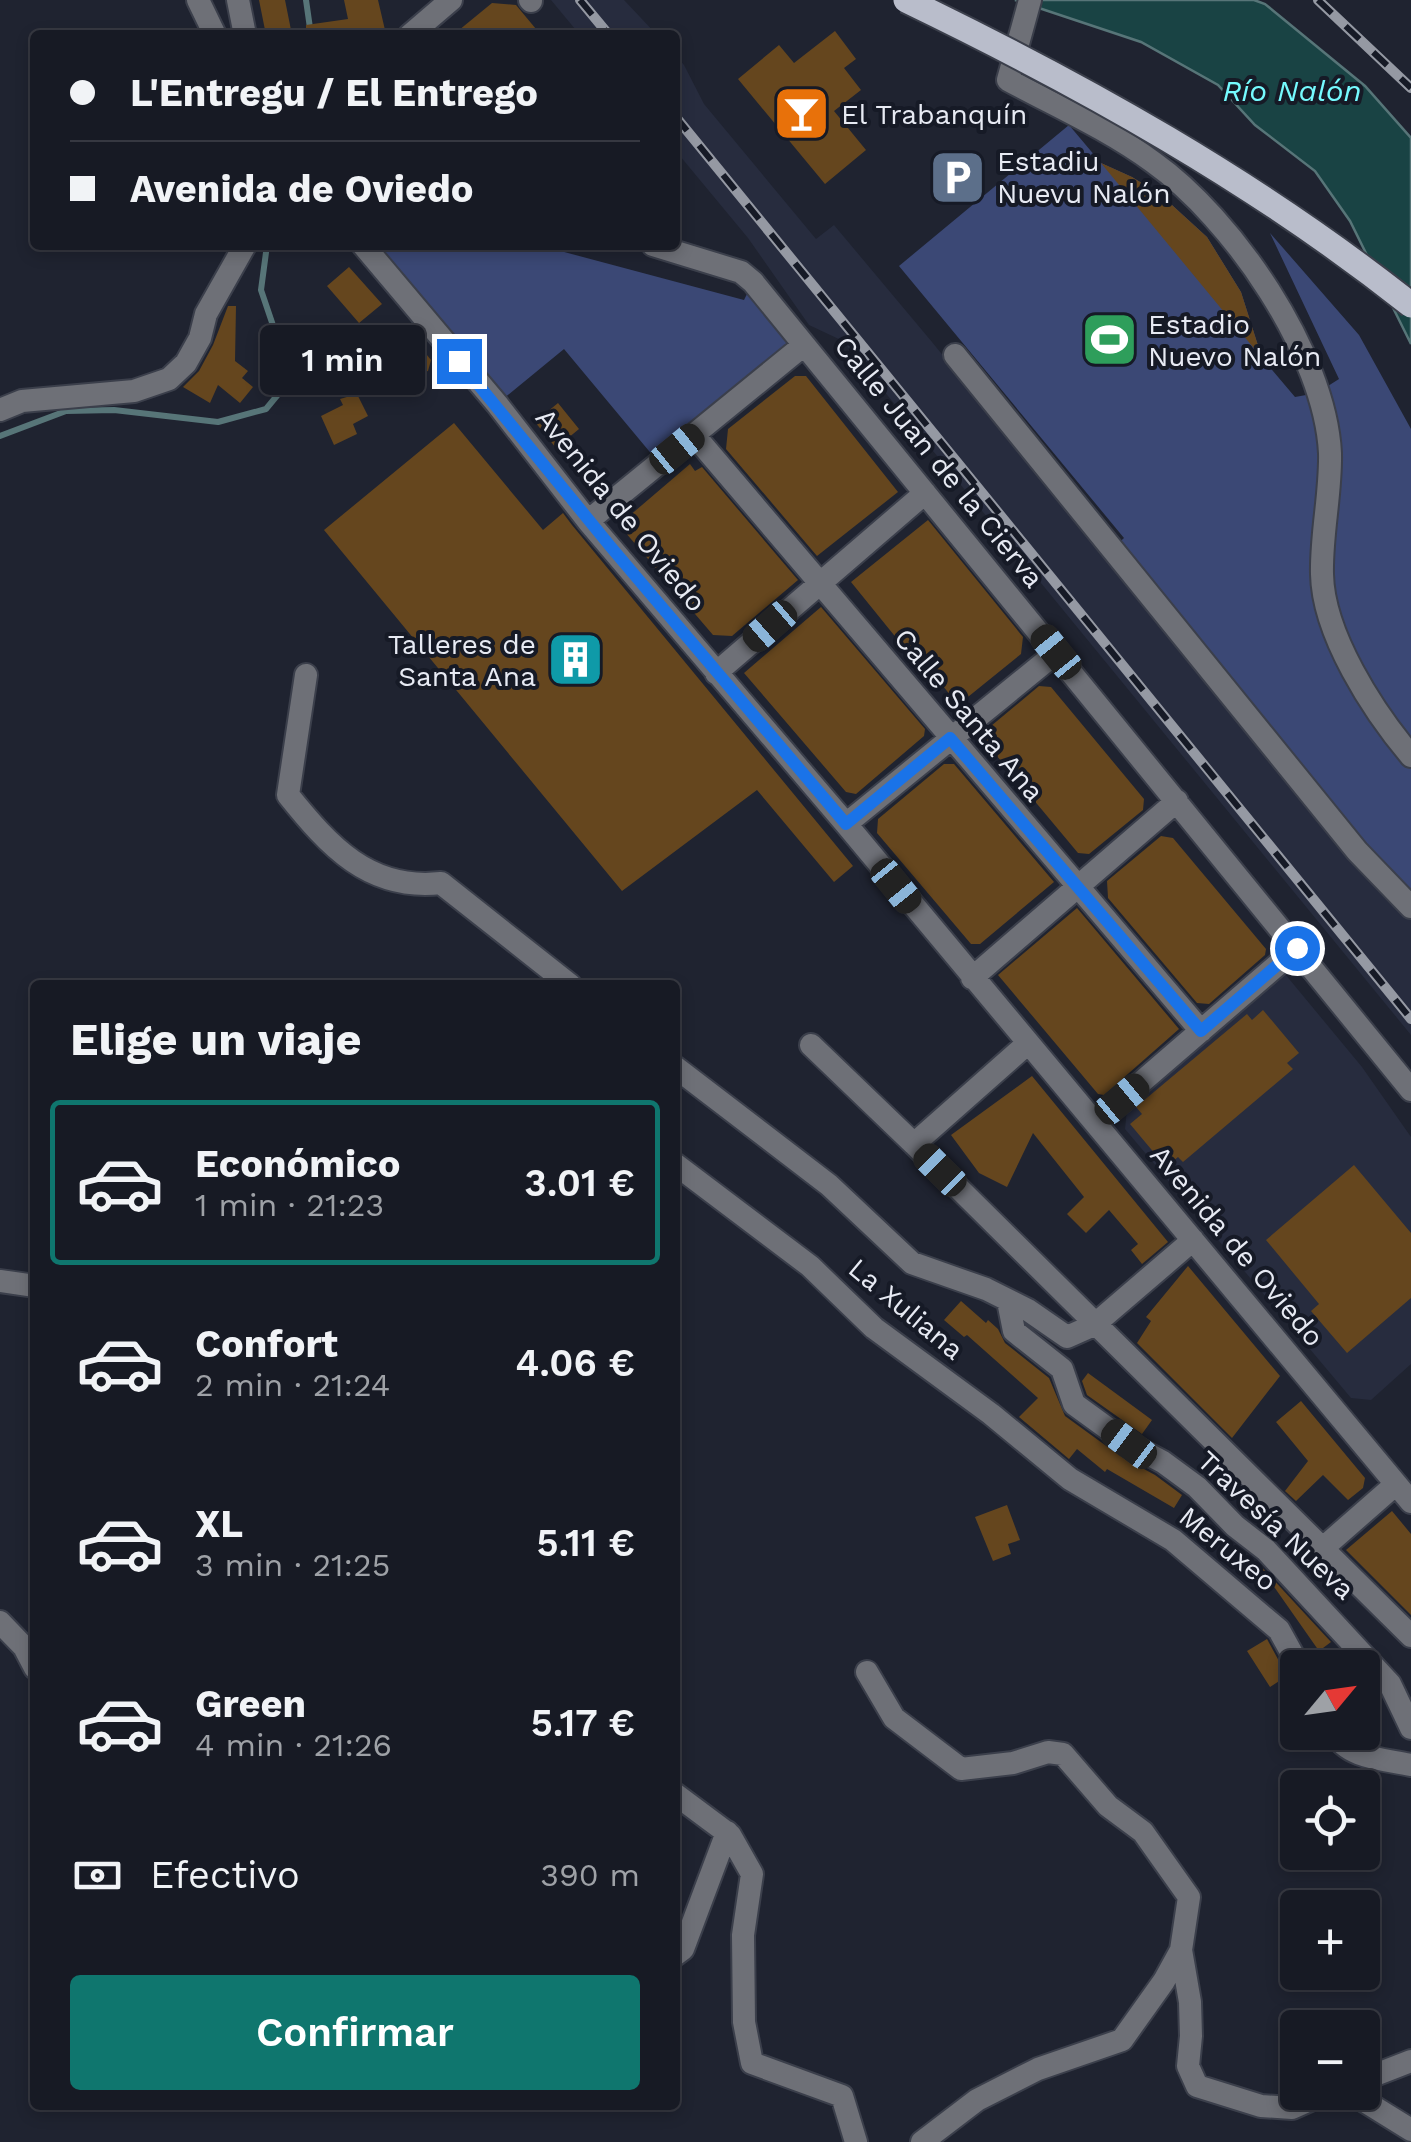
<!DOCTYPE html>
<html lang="es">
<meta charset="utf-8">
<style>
:root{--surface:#171a24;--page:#242731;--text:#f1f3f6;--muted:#9ea1a6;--line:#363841;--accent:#0f766e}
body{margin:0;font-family:"Work Sans",sans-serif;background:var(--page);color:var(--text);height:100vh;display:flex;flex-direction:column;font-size:38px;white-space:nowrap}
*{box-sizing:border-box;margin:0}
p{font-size:32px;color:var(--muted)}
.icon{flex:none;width:55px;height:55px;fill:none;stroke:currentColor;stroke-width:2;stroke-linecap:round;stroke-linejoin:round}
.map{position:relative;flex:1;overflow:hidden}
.panel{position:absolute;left:30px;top:980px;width:650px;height:1130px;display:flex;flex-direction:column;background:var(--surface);border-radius:10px;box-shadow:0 5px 15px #0003,0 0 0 2px var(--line)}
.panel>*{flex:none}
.banner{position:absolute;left:30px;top:30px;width:650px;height:220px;border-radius:10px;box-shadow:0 5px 15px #0003,0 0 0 2px var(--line);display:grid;align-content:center;height:220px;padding:0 40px;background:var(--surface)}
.needle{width:65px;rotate:61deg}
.fabs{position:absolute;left:1280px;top:1650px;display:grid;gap:20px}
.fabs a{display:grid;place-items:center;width:100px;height:100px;border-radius:10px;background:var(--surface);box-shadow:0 5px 15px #0003,0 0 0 2px var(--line);font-size:50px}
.end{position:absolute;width:45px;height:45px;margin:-22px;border:12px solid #1a73e8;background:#fff;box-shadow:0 0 0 5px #fff}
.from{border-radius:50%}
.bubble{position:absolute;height:70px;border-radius:10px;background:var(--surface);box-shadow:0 5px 15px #0003,0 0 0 2px var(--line);font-size:32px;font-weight:600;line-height:70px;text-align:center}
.car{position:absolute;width:30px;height:60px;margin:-30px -15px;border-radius:12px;box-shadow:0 0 8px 2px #0007;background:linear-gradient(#222 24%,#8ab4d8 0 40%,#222 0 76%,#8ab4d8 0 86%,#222 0)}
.banner b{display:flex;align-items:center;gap:35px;height:95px;font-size:38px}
.banner b+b{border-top:2px solid var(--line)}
.banner i{width:25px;height:25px;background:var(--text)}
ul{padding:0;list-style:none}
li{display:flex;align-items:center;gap:30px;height:165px;margin:0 20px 15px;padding:0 20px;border:5px solid transparent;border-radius:10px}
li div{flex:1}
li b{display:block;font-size:38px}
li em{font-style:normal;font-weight:600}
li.current{border-color:var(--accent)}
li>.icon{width:90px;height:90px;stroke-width:1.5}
h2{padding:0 40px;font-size:45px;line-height:120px}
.pay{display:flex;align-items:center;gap:25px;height:110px;padding:0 40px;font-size:38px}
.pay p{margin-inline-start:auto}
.primary-button{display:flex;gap:20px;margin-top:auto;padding:20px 40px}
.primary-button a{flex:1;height:115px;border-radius:10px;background:var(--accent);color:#fff;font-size:40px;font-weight:600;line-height:115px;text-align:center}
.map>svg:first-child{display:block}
.built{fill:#272c3e}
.green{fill:#3b4875}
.water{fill:#194344;stroke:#577578;stroke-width:2.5}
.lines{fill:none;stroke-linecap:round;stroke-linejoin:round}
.stream{stroke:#577578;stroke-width:6}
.building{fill:#65461e}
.minor-casing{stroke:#3b3f4b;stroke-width:26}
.minor{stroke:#6e7077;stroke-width:22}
.rail-casing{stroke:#9599a3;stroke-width:10}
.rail{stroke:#161a26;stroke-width:6;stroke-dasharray:19;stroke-linecap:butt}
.major-bridge-casing{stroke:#3b3f4b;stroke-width:29;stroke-linecap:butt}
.major-bridge{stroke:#b9bdcb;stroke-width:25}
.route{stroke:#1a73e8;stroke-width:12}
.labels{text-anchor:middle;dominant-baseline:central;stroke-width:8;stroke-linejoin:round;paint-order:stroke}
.poi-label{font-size:28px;fill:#e7eaf3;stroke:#161a26;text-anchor:start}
.street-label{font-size:28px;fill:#e7eaf3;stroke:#161a26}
.water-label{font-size:30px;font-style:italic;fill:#75fafe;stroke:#161a26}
</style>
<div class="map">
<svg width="1411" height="2142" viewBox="0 0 1411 2142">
<rect width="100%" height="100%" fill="#1f2330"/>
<path class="built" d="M551,0h73l33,35h-77z
M675,55l9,10 20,39 112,135 18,-14 98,117 419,517 38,34 22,27v115l-568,-694 -34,-16 -61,-87 -73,-88z
M1285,974l77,93 49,70v227l-40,36 -20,-2 -226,-269 2,-20z"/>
<path class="green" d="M1069,125l32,38 31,14 29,18 46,42 34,55 21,66 33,39 22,-4 22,-14 -69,-146 89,102 52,94v478l-299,-358 12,-11 -225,-272z
M363,245h175l206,55 9,-18 51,63 -145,118 -95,-114 -67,55z"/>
<path class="water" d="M1015,0h239l11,4 100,82 46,52v206l-61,-123 -35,-50 -60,-46 -37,-40 -77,-43z"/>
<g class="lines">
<path class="stream" d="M306,0l5,35
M0,436l66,-25 48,-1 104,12 48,-13 19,-23 -3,-34 -21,-62 6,-45"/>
</g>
<path class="building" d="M259,0h26l7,35h-26z
M344,0h34l7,30 -23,5h-56v-10l42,-6z
M492,3l24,2 25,30h-88z
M835,31l21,28 -12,9 17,22 -27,21 32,39 -41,34 -87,-105 41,-34 15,18z
M1101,163l31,14 29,18 46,42 34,55 21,66z
M349,267l33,37 -23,19 -32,-37z
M228,306h8l-1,55 13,10 -6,7 11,9 -13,16 -22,-18 -8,18 -27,-16 16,-16 14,-26z
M405,328l26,32 -3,11 -40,9 -12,-27z
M795,376h11l92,116 -81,64 -91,-107 2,-20z
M357,394l11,22 -15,8 4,10 -23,11 -13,-29 22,-11 -3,-6z
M558,403l21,26 -23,19 -21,-26z
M454,423l89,107 20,-17 9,12 281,341 -19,16 -77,-92 -135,101 -298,-361z
M690,464l5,7 7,-4 96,113 -66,56 -19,-1 -88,-103 6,-11 -3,-4z
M928,520l95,117 -2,17 -63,51 -15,-19 -7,1 -85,-105z
M821,607l104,122 -1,7 -68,58 -10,-2 -102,-119z
M1039,686l12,1 93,112 -1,11 -54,44 -11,-1 -92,-110 -1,-12z
M944,764h10l100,118 -74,62h-9l-94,-111 1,-14z
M1161,836l12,2 93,111 -1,6 -56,49 -12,-1 -89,-105 -1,-17z
M1077,908l102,121 -75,66 -6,-1 -100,-119z
M1263,1010l36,43 -12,10 6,6 -110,93 -5,-5 -12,10 -36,-43 12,-10 -6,-7 111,-93 5,6z
M1032,1076l136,166 -26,22 -11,-14 7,-6 -29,-34 -23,23 -19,-19 17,-17 -51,-64 -26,54 -28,-14 -28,-38z
M1354,1165l57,68v65l-64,55 -36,-42 8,-7 -53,-64z
M1188,1266l92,110 -48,62 -95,-95 14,-22 -5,-4z
M961,1301l25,22 2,-3 10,9 7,14 44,35 16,38 55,40 35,19 27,20 -8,13 -67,-39 -2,3 -28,-23 -8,10 -50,-42 19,-19 -71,-63 -3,2 -20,-17z
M1088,1373l64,47 -10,14 -55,-39 -5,-14z
M1301,1401l64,77 -2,10 -15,12 -25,-25 -27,26 -11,-10 23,-30 -32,-39z
M1007,1505l13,35 -12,4 3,10 -18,7 -18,-44z
M1392,1511l19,23v81l-65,-65z
M1256,1561l75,81 -12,9z
M1267,1639l20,37 -17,11 -23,-36z"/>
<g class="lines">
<defs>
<path id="minor" d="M198,0l17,35
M238,0l7,35
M530,0l1,1
M1030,0l-22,80c48,26 100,49 145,82 79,56 172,191 177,291 1,40 -9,81 -8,121 1,60 51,137 89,182
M410,35l41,-35
M363,245l134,159 91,117 258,303 565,678
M653,245l88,27 12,10 658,808
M955,355l402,496 54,56
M0,410l22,-9 112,-10 35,-12 17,-16 14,-25 6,-24 39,-69
M694,435l507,596
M588,521l216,-176
M716,673l209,-180
M306,675l-18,120c41,51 81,96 153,88l129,102
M846,824l210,-171
M972,978l205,-177
M1027,1044l-113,100 497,492
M811,1045l103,99
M675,1067l154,118 83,78 74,26 42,21 39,27 27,-12 99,-85
M1095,1122l202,-174
M675,1164l135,102 64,62 117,86 79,65 103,61 106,90 21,38
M0,1281l35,5
M1008,1301l6,30 48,38 12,35 55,40 34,18 34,25 38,39 31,24 124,134 21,44
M1323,1548l73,-64
M0,1622l24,25 11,21
M867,1672l27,46 67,51 52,-6 35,-11 15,2 45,52 35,26 46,65 -8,53 9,52 1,34 -3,30 9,20 64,20 31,2 36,-16
M1334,1732c13,27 51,27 77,33
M675,1794l55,41 22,39 -9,61 1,87 8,41 90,33 14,46
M675,1955l8,-6 44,-117
M1362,2080l49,-19
M1339,2092l22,7 50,31
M922,2142l55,-42 61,-31 84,-29 42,-59 17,-31"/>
</defs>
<use href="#minor" class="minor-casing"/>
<use href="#minor" class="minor"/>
<defs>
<path id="rail" d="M580,0l29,35
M1318,0l93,88
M675,116l736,903"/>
</defs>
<use href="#rail" class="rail-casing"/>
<use href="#rail" class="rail"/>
<defs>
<path id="major-bridge" d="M906,0c178,86 350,182 505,305"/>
</defs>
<use href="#major-bridge" class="major-bridge-casing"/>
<use href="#major-bridge" class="major-bridge"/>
</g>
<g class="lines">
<path class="route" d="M459,361l151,185 236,278 104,-86 251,293 96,-83"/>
</g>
<defs>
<symbol id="bar-square" viewBox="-11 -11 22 22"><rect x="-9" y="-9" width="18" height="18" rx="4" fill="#e8710a" stroke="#161a26"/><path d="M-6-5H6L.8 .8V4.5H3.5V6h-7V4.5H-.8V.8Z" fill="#fff"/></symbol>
<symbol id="parking-square" viewBox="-11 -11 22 22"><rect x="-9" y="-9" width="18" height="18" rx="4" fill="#5c6f8a" stroke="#161a26"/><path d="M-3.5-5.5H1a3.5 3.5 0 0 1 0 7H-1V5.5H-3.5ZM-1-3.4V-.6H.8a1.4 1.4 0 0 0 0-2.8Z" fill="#fff"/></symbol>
<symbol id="stadium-square" viewBox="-11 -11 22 22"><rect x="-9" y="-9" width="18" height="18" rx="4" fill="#2e9e5b" stroke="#161a26"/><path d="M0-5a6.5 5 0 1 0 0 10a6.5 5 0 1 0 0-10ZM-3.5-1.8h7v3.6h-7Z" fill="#fff"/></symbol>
<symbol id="building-square" viewBox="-11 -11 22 22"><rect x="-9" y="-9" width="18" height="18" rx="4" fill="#0f9aa8" stroke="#161a26"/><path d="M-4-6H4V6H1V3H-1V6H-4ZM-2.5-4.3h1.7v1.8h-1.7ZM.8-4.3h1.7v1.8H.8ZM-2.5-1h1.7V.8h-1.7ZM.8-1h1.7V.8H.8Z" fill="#fff"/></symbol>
</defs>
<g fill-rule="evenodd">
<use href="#bar-square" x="770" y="82" width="63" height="63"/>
<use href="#parking-square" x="926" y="146" width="63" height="63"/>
<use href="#stadium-square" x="1078" y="308" width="63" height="63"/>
<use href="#building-square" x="544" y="628" width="63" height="63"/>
</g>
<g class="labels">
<g class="poi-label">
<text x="841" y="114">El Trabanquín</text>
<text x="997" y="161">Estadiu<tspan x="997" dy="32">Nuevu Nalón</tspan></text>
<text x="1148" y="324">Estadio<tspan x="1148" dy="32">Nuevo Nalón</tspan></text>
<text x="536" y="644" text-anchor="end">Talleres de<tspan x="536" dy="32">Santa Ana</tspan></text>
</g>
<g class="street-label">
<text transform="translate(939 462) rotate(51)">Calle Juan de la Cierva</text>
<text transform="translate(621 510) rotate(51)">Avenida de Oviedo</text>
<text transform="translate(969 715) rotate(50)">Calle Santa Ana</text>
<text transform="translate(1237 1246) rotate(50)">Avenida de Oviedo</text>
<text transform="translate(906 1309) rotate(40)">La Xuliana</text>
<text transform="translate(1276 1525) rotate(43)">Travesía Nueva</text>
<text transform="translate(1228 1549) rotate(39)">Meruxeo</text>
</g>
<g class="water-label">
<text x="1292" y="90">Río Nalón</text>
</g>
</g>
</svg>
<div class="fabs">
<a><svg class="needle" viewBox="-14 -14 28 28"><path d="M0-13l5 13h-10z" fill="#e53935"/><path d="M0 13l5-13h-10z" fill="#9ea1a6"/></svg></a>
<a><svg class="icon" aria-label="locate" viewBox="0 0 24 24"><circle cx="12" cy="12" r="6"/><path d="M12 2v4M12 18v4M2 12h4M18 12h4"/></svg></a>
<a>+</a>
<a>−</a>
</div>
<i class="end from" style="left:1297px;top:948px"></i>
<i class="end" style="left:459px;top:361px"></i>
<div class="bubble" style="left:260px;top:325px;width:165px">1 min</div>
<i class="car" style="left:677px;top:449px;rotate:51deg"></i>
<i class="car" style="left:770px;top:626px;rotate:229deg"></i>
<i class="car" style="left:1056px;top:652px;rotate:321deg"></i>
<i class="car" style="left:896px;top:886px;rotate:141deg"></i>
<i class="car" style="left:1122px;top:1099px;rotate:50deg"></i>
<i class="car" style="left:940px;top:1170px;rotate:315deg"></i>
<i class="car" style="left:1129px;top:1444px;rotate:307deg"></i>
<div class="banner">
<b><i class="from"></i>L'Entregu / El Entrego</b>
<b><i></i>Avenida de Oviedo</b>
</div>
<section class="panel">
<h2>Elige un viaje</h2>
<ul>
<li class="current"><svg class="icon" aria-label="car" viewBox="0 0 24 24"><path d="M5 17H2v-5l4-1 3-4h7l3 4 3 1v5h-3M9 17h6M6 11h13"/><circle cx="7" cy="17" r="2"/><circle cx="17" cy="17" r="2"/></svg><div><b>Económico</b><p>1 min · 21:23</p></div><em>3.01 €</em></li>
<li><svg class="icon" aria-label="car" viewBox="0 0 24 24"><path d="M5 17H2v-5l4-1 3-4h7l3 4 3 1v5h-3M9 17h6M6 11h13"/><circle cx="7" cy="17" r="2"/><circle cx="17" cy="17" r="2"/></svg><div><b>Confort</b><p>2 min · 21:24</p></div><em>4.06 €</em></li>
<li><svg class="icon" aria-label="car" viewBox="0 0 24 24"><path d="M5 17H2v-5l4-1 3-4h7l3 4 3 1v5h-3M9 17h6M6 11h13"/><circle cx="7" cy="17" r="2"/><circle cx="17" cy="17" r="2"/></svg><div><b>XL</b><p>3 min · 21:25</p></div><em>5.11 €</em></li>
<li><svg class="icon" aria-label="car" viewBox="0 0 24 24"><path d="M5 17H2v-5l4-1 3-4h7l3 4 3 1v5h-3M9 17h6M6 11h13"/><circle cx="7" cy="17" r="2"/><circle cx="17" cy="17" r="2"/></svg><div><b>Green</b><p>4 min · 21:26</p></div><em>5.17 €</em></li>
</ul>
<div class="pay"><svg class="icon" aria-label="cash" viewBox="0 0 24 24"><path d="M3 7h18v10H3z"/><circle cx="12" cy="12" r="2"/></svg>Efectivo<p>390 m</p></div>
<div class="primary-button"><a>Confirmar</a></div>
</section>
</div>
